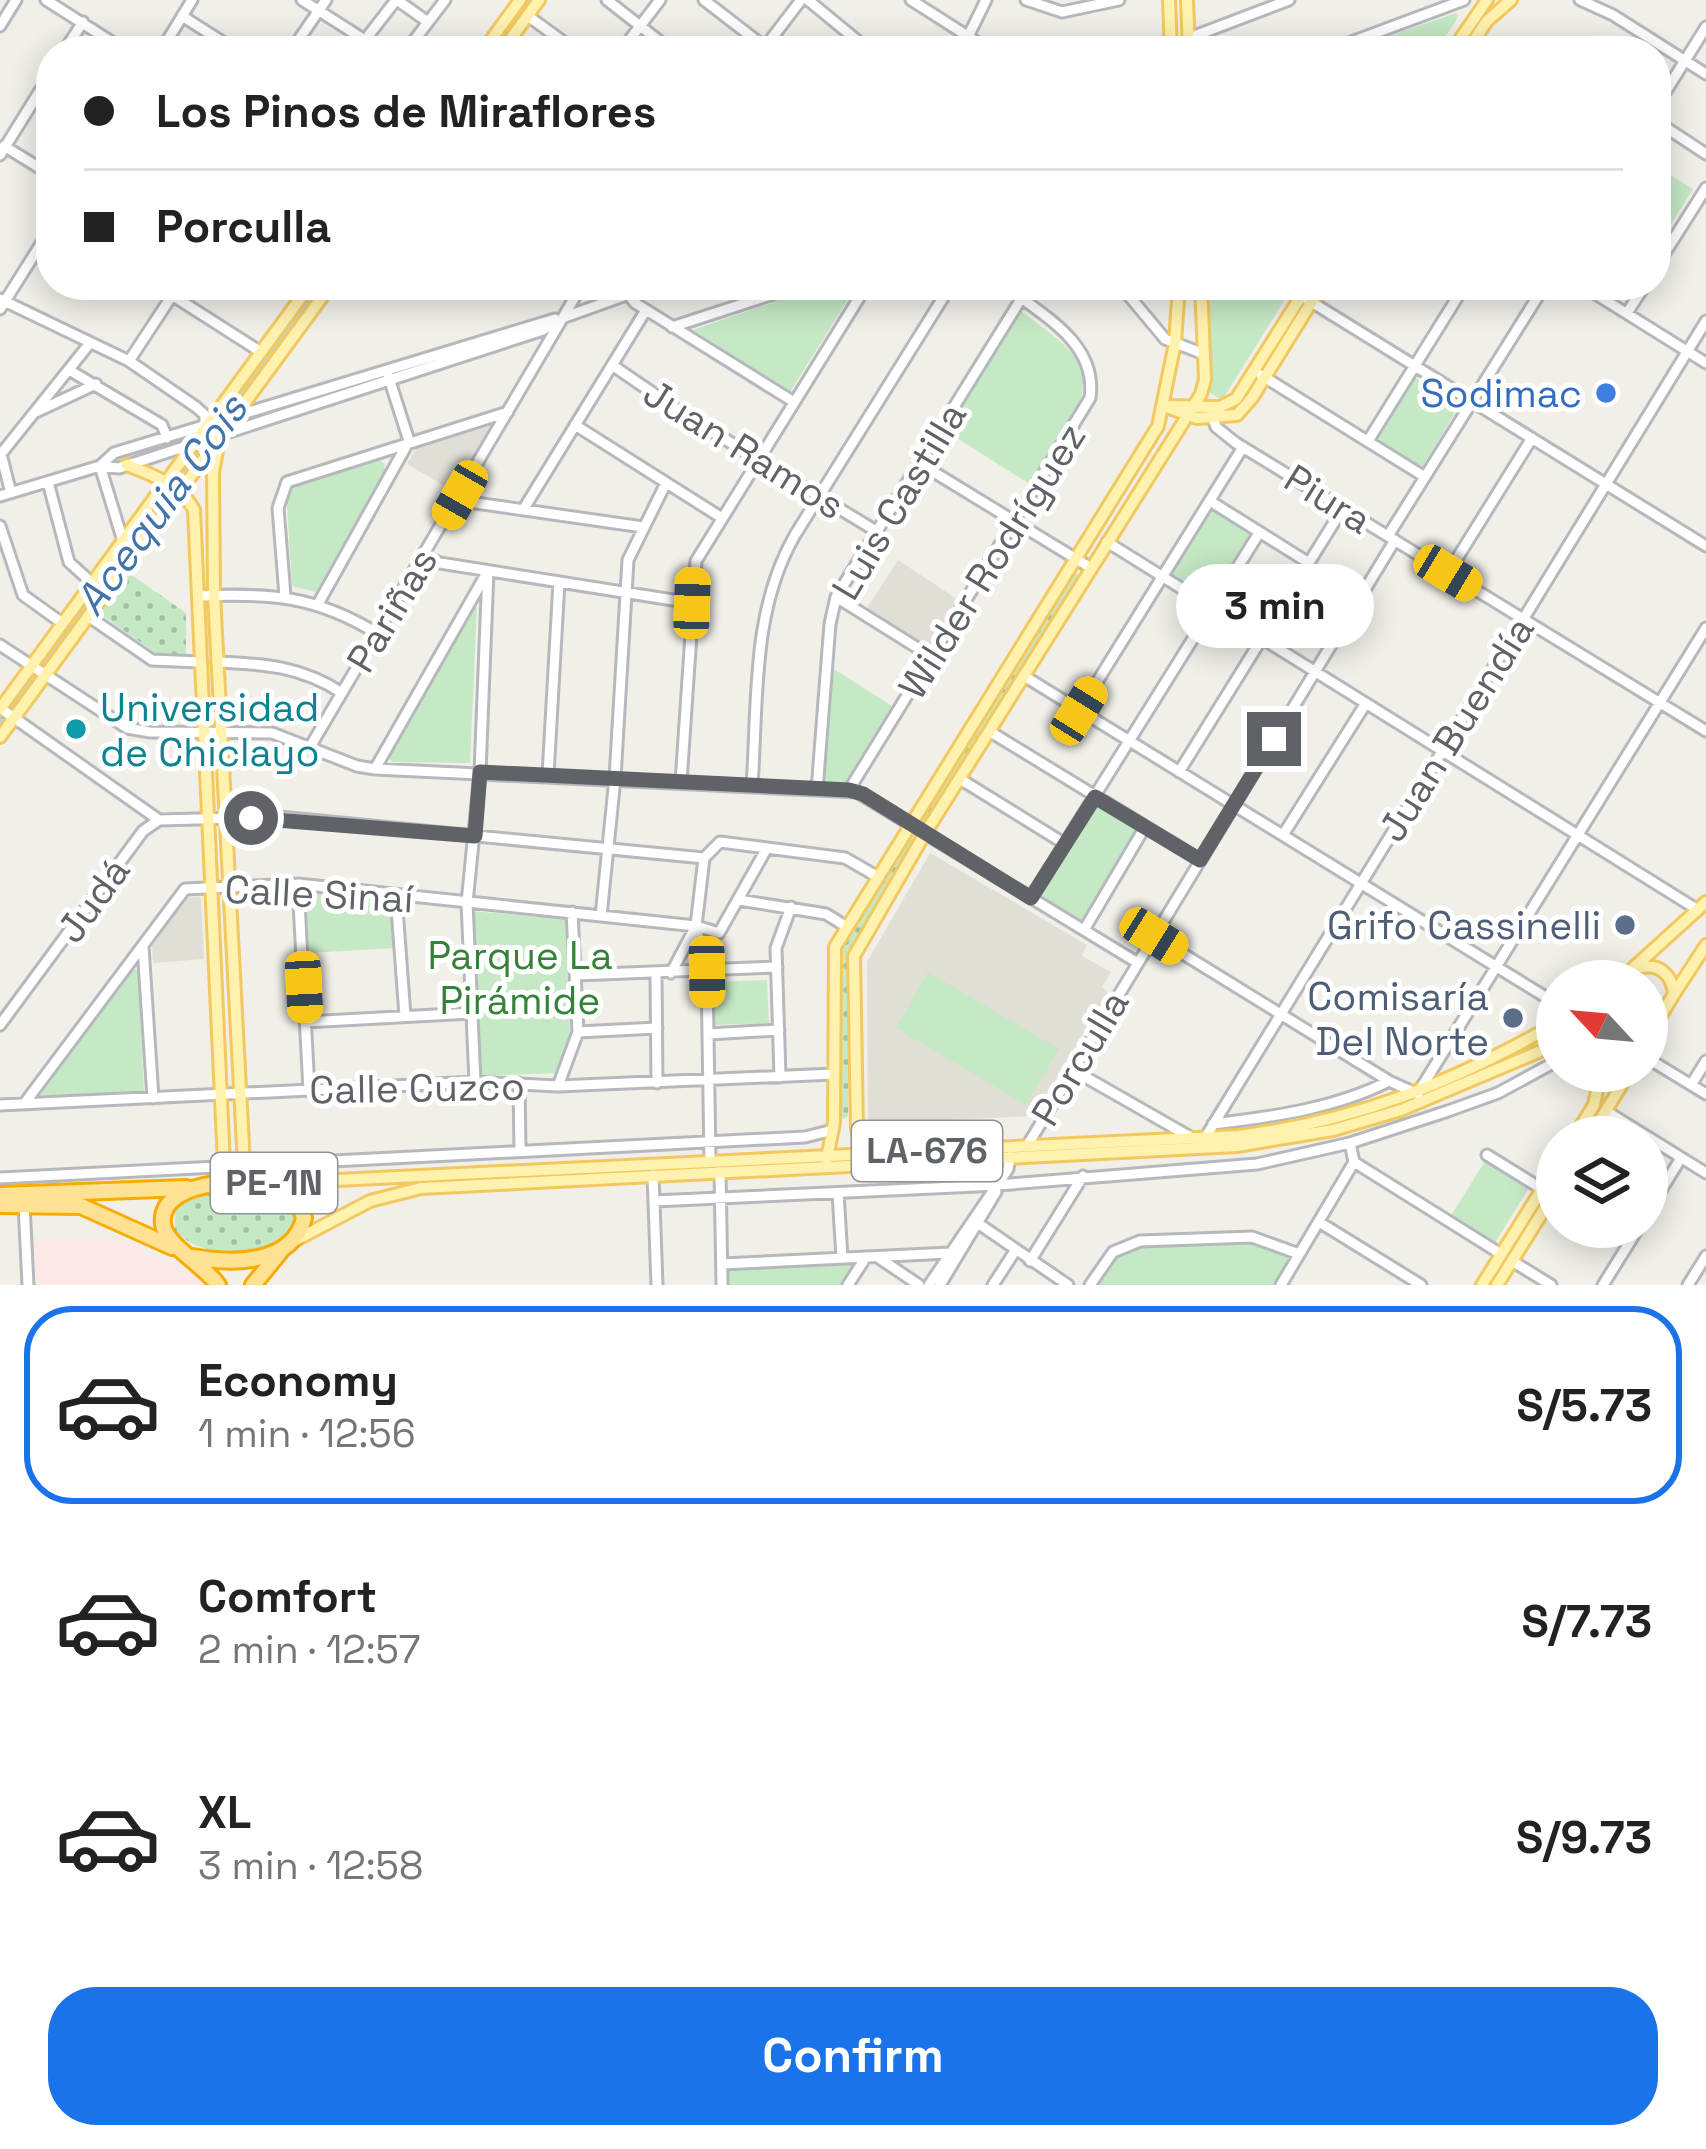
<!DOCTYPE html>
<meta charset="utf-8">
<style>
:root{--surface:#fff;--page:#f2f2f2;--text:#222;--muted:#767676;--line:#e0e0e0;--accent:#1a73e8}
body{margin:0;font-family:"Space Grotesk",sans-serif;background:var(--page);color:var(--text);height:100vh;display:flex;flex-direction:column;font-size:45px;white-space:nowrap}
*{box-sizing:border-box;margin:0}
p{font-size:39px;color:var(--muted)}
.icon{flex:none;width:66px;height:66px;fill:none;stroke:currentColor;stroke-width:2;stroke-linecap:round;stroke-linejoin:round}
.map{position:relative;height:1285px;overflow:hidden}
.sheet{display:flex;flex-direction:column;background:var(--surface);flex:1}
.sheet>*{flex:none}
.guide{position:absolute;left:36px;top:36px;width:1635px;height:264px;border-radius:48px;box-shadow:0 6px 30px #0003;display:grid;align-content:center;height:264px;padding:0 48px;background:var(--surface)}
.needle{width:78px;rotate:296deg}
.controls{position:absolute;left:1536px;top:960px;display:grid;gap:24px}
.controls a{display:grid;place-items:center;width:132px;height:132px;border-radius:50%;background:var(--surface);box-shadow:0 6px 30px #0003;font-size:60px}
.end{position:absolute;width:54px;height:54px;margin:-27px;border:15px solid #5f6368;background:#fff;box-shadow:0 0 0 6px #fff}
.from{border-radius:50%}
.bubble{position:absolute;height:84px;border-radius:42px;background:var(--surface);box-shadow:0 6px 30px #0003;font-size:39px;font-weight:700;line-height:84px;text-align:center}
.car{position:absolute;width:36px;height:72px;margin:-36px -18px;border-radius:15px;box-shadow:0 0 9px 3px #0007;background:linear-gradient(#f5c518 24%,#345 0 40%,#f5c518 0 76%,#345 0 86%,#f5c518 0)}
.guide b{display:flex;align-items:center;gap:42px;height:114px;font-size:45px}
.guide b+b{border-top:3px solid var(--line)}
.guide i{width:30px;height:30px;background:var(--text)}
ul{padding:21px 0 0;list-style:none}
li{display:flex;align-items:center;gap:36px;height:198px;margin:0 24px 18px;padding:0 24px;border:6px solid transparent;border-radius:48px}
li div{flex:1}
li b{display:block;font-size:45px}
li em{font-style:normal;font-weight:700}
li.active{border-color:var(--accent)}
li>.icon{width:108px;height:108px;stroke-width:1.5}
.button{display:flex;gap:24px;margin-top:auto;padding:24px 48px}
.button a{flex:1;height:138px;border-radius:48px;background:var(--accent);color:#fff;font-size:48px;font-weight:700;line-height:138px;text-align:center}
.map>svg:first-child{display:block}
.education{fill:#e1ded6}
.medical{fill:#fce8e6}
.grass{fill:url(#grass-dots)}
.park{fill:#c5e8c5}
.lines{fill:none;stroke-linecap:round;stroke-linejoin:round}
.canal{stroke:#aadaff;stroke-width:9}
.minor-casing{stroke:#b5b8bc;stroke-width:15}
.major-casing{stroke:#f2c960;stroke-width:16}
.highway-casing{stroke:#f9ab00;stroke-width:20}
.minor{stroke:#fff;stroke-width:9}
.major{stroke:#fff2af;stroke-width:10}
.highway{stroke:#fde293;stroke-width:14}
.route{stroke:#5f6368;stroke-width:15}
.shop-dot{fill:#3f7fe0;stroke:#fff;stroke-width:4.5}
.culture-dot{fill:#0f9aa8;stroke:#fff;stroke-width:4.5}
.service-dot{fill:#5c6f8a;stroke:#fff;stroke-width:4.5}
.labels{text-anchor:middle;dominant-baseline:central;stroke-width:10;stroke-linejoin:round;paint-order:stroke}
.shield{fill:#fff;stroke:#8f9295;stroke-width:3}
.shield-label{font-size:36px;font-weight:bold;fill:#5f6368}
.shop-label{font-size:39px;fill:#366cbe;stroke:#fff;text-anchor:end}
.street-label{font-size:39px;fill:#5f6368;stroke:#fff}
.culture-label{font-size:39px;fill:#0d838f;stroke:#fff;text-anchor:start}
.service-label{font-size:39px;fill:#4e5e75;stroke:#fff;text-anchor:end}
.park-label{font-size:39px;fill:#348238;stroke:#fff}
.water-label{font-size:42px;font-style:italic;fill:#4174aa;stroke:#fff}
</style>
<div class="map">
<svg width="1706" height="1285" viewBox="0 0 1706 1285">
<defs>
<pattern id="grass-dots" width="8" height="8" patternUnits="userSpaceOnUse" patternTransform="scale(3)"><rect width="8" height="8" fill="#c5e8c5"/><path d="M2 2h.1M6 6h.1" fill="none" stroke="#a3c0a4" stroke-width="1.8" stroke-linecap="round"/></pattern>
</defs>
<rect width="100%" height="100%" fill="#f1efe8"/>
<path class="education" d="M491,426l-39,64 -45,-26 11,-18z
M898,560l62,41 -29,47 -7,1 -14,-12 -45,-26z
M930,853l157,92 -5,11 29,16 -9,15 6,5 -74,124 -166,8 -1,-162z
M201,897l3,62 -51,4 -1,-17 34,-48z"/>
<path class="medical" d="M117,1238l79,39 8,8h-173l-2,-44z"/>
<path class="grass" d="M1074,572l6,4 -153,246h-4l-2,-4z
M130,574l56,39v42h-27l-59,-41z
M908,837l7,4 -67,113v162l-4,3 -4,-3v-165z
M276,1193l13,6 7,10c1,55 -92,54 -121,22v-22l7,-9 12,-5z"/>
<path class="park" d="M1456,13l2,4 -21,34h-91z
M1656,166l37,23 -37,59z
M824,285h33l-67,107 -97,-62z
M1206,285h51l27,16 -62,99 -12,-7z
M1021,311c16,13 39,27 52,44 32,40 -21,96 -42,130l-85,-54z
M1414,377l46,28 -38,62 -46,-28z
M378,459l7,5 -1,7 -68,121 -24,-6 -6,-97z
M1213,509l38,27 -42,64 -39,-27z
M477,605l-7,158 -78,-1 -3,-5z
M832,668l60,38 -50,81 -19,-3z
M1095,804l42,25 -53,94 -45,-27z
M305,891l87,10 2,47 -85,5z
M470,911l95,8 5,116 -14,38 -78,3z
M132,968l6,3 6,122 -104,3z
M928,972l131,77 -16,27 -15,-8 14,10 -16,27 -130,-77z
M767,980l2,43 -54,2 -2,-43z
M1485,1161l44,27 -35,56 -43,-28z
M1253,1241l32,13 4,7 -15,24h-180l23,-33 21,-6z
M852,1263l3,3 -11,19h-115l-1,-17z"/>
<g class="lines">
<path class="canal" d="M493,51l37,-51
M0,724l322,-439"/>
<defs>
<path id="minor" d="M46,0l80,51
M302,0l80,51
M397,0l31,22
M607,0l65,51
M704,0l66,51
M808,0l62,51
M911,0l80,51
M1026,0l36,12 57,-12
M1580,0l33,15 93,59
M182,16l55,35
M528,16l48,35
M0,26l16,-26
M1189,38l100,-38
M365,40l31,-40
M64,51l19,-29
M161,51l31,-51
M291,51l35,-51
M406,51l39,-51
M621,51l39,-51
M762,51l39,-51
M961,51l25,-51
M1148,51l22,-9
M1327,51l137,-51
M1656,107l50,-80
M1656,121l50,33
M4,146l47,29
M0,155l51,-82
M1656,267l50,-79
M156,285l105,67
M286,285l16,10
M1120,285l45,54 39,15
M1284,285l422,261
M1581,285l125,78
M628,294l7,9 159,99
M0,299l129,62 67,46 9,8v12
M0,309l51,-81
M1627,313l18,-28
M672,327l129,-42
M129,361l50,-76
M612,365l70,48 194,118
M69,370l93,55 5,13
M1261,375l164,102
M36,412l60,-28
M1212,416l4,11 20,16 470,288
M575,425l147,93
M1368,441l97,-156
M919,463l172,105
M100,466l14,-13 441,-134
M100,466l23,75
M48,482l21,80 23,21
M11,493l-10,-39 89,-111
M460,495l16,8 167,24
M0,496l100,-30 19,2 424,-138 22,-13 89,-32
M1210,501l99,62
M523,510l123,-200
M0,526l23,69 39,28
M1388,536l157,-251
M1107,542l591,368
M425,556l15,7 252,40
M1448,573l84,-135
M1231,578l50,31
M198,596c71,-3 117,-1 180,38
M285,596l-7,-88 9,-26 221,-70
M836,597l96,60
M318,604l91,-163 -21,-66
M88,616l64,44 48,2
M0,645l127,83 23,4 122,1 85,33 18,3 482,23 281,171
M217,662c47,2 84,4 125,31
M1024,676l533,328
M0,708l159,112
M1079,711l164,-264
M989,731l211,129
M310,747l272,-462
M375,769l110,-193
M1179,772l164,-264
M548,775l11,-193
M960,779l105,65
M681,782l15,-221 171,-276
M752,786c6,-85 -1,-175 43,-251l156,-250
M817,790l13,-166 6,-27 185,-298
M849,790l241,-392c8,-56 -49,-83 -86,-113
M1283,835l83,-132
M704,858l-8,68 11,46 3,189
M704,858l16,-16 125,16 33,19
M298,884l11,206
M396,895l9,121
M1031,898l228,-365
M739,900l87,14 21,13
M601,916l14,-138 13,-218 38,-77
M1084,930l61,-103
M1154,936l235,145 29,13
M143,947l10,151
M671,973l25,-47
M656,974l1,109
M576,975l201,-8
M305,1022l167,-9
M0,1025l143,-194 16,-11 120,-3 425,41
M578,1032l79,-4
M708,1034l71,-4
M1647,1058l59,36
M1073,1070l119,68
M780,1077l-4,-129 15,-41
M475,1082l-8,-179 13,-131 8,-201
M519,1083l1,68
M1691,1085l15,-24
M558,1086l20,-54 -6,-120
M1421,1088l285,-460
M24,1104l161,-215 113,-5 398,42 23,7 48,-85
M0,1105l475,-23 83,4 276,-12
M1606,1111l100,62
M1213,1124c60,-7 123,-16 176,-43
M1205,1138l501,-817
M1027,1146l368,-606
M1487,1155l55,34
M1354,1162l147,92
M720,1172l2,113
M653,1175l4,110
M0,1178l805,-41 28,-7
M838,1193l4,65
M654,1201l344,-16 259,-21 93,-21 98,-32 50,-18 59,-32
M24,1204l4,81
M1647,1213l34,-55
M1319,1222l102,63
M979,1224l89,61
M879,1258l40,27
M1030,1261l53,-85
M1512,1261l39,24
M722,1264l228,-11
M848,1285l18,-28
M929,1285l79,-116 2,-12
M940,1285l56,-93
M993,1285l22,-34
M1090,1285l23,-33 27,-11 112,-4 47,17
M1281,1285l73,-123 -4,-19
M1603,1285l36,-58
M1688,1285l18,-29"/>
<path id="major" d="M1169,0l2,51
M1187,0l2,51
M483,51l37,-51
M502,51l37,-51
M1452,51l35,-51
M1467,51l20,-30 24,-21
M1164,406l33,12 40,-3 15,-17 70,-113
M1166,406l54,1 16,-8 72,-114
M220,435l-7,37 1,123 31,589
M127,465c24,9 55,21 67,45l31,676
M0,709l310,-424
M0,737l331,-452
M1642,967c19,-3 30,9 32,27l-27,45
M1619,981l87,-79
M1674,994l32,-49
M1574,1137l20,-32 7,-34
M1590,1137l40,-66
M864,1156l-7,-28 -3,-172 70,-121 277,-441 4,-15 -4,-94
M827,1159l7,-37 1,-175 323,-521 17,-83 4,-58
M276,1183l962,-47c119,-15 216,-54 319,-113
M294,1241l76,-40 51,-13 816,-42 96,-16 68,-20 156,-66
M1482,1285l75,-120
M1497,1285l60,-96"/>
<path id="highway" d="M0,1195l186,-7
M0,1205l81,1 91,41
M193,1257c38,7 100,8 111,-39l-8,-23c-25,-20 -139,-20 -133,29 2,21 40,40 55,61
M253,1285l27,-33"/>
</defs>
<use href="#minor" class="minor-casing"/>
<use href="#major" class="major-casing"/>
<use href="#highway" class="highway-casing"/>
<use href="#minor" class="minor"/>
<use href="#major" class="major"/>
<use href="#highway" class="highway"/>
</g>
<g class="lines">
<path class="route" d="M251,818l224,18 5,-64 369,18 14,4 168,104 64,-101 105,63 74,-121"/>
</g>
<circle class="shop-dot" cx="1606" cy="393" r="12"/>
<circle class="culture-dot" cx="76" cy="729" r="12"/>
<g class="service-dot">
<circle cx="1625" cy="925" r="12"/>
<circle cx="1513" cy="1018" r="12"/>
</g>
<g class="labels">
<g class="shield">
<rect x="852" y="1121" width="150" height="60" rx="9"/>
<rect x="211" y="1153" width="126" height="60" rx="9"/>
</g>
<g class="shield-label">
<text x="927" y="1151">LA-676</text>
<text x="274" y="1183">PE-1N</text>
</g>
<g class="shop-label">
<text x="1582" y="393">Sodimac</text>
</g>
<g class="street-label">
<text transform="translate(744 449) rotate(32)">Juan Ramos</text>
<text transform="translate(1328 499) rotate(32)">Piura</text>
<text transform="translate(899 501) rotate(-59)">Luis Castilla</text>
<text transform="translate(992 561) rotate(-58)">Wilder Rodríguez</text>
<text transform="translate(392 610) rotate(-59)">Pariñas</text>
<text transform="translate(1456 729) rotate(-58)">Juan Buendía</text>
<text transform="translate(319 894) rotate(3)">Calle Sinaí</text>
<text transform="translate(93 900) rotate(-54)">Judá</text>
<text transform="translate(1080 1058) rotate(-59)">Porculla</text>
<text transform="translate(417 1088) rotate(-1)">Calle Cuzco</text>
</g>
<g class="culture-label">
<text x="100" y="707">Universidad<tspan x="100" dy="45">de Chiclayo</tspan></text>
</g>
<g class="service-label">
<text x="1601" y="925">Grifo Cassinelli</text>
<text x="1489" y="996">Comisaría<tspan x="1489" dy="45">Del Norte</tspan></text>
</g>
<g class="park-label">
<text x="520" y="955">Parque La<tspan x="520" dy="45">Pirámide</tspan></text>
</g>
<g class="water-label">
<text transform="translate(161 505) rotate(-54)">Acequia Cois</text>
</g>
</g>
</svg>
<div class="controls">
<a><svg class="needle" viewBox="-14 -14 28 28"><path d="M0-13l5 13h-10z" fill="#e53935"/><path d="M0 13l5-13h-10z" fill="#767676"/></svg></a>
<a><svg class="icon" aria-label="layers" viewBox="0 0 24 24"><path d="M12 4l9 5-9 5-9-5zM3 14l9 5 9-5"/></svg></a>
</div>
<i class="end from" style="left:251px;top:818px"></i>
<i class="end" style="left:1274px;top:739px"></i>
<div class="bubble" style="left:1176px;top:564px;width:198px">3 min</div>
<i class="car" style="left:460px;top:495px;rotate:210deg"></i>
<i class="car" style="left:1448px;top:573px;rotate:121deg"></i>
<i class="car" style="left:692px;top:603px;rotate:2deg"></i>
<i class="car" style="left:1079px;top:711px;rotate:32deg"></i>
<i class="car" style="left:1154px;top:936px;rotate:122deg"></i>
<i class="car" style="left:707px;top:972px;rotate:179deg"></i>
<i class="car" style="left:304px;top:987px;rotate:177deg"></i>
<div class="guide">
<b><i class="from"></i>Los Pinos de Miraflores</b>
<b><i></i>Porculla</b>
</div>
</div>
<section class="sheet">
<ul>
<li class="active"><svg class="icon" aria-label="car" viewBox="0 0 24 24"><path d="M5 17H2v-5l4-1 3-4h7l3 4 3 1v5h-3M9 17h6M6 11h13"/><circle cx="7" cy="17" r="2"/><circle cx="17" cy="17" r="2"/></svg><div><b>Economy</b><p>1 min · 12:56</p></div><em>S/5.73</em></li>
<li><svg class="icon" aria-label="car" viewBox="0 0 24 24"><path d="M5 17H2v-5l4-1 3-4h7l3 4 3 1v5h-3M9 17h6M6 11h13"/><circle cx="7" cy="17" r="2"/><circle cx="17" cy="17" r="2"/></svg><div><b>Comfort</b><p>2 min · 12:57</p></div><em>S/7.73</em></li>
<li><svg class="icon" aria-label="car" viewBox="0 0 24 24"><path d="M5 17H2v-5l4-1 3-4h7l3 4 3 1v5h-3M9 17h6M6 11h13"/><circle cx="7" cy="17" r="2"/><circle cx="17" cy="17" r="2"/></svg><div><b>XL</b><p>3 min · 12:58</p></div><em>S/9.73</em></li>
</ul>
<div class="button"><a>Confirm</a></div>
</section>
